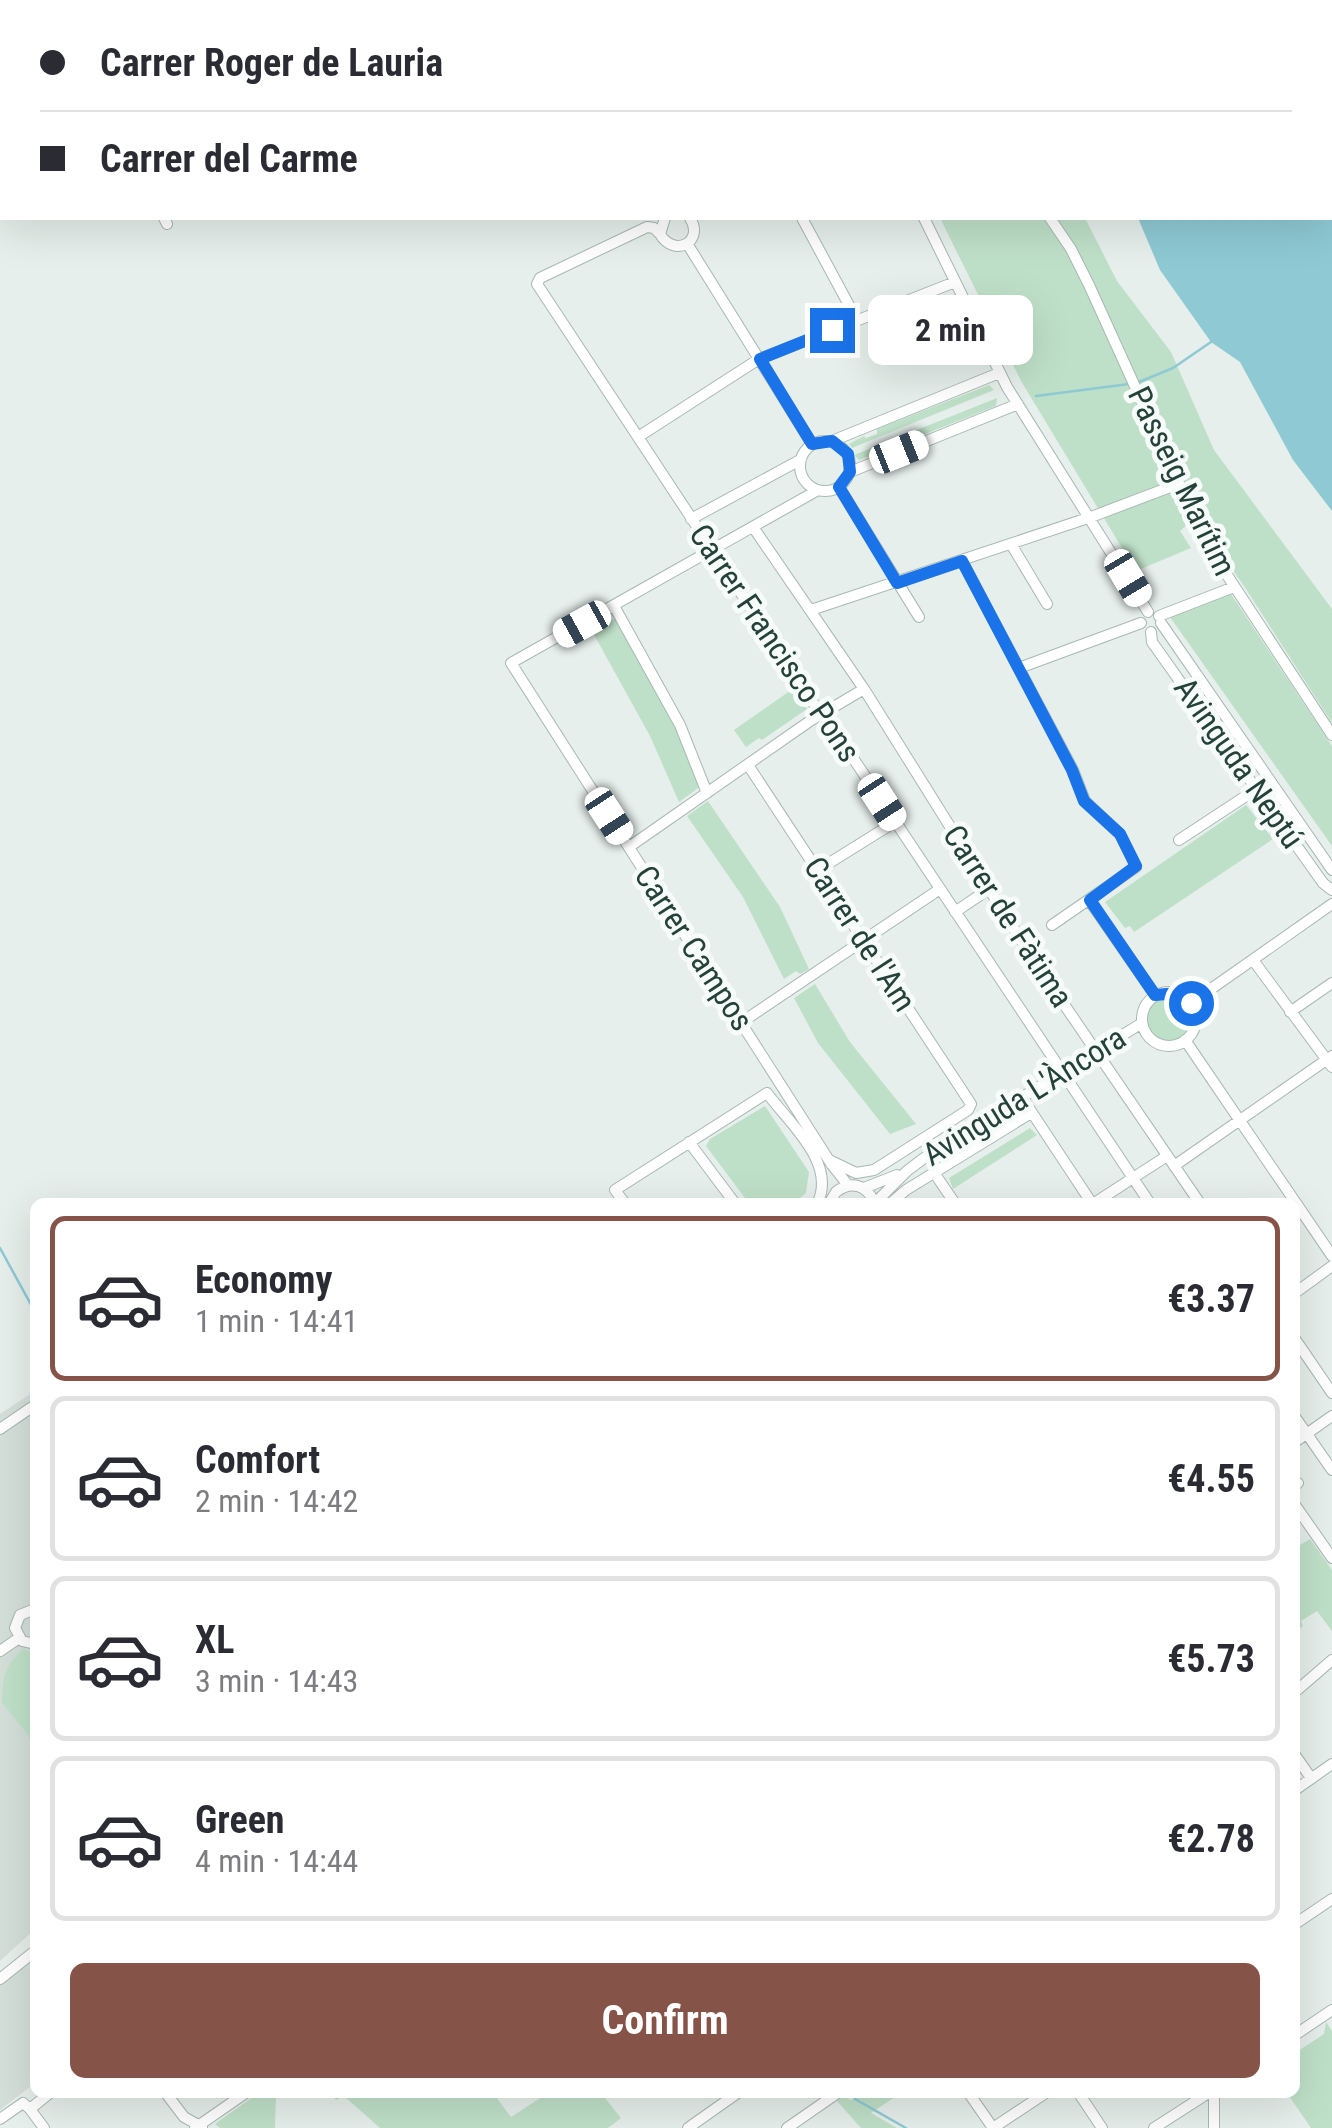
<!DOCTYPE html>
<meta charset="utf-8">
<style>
:root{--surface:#fff;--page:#f2f2f3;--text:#2b2b33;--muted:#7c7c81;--line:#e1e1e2;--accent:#855347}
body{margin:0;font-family:"Roboto Condensed",sans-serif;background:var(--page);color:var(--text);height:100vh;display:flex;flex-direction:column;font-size:38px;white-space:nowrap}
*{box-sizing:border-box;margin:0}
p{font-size:32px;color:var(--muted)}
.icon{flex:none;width:55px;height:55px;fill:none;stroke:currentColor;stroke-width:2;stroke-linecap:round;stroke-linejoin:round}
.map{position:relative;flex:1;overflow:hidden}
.details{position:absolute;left:30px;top:1198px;width:1270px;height:900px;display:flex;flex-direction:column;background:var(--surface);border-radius:15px;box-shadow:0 10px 40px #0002}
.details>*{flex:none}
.hud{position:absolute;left:0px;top:0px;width:1332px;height:220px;box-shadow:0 10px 40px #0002;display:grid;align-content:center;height:220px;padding:0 40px;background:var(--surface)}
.end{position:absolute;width:45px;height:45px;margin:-22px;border:12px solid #1a73e8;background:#fff;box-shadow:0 0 0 5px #fff}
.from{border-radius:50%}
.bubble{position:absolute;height:70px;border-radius:15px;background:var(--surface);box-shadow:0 10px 40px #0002;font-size:32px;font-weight:700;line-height:70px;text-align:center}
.car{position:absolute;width:30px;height:60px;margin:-30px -15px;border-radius:12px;box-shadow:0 0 8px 2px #0007;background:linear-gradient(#fff 24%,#345 0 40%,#fff 0 76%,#345 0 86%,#fff 0)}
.hud b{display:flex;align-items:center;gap:35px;height:95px;font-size:38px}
.hud b+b{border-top:2px solid var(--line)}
.hud i{width:25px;height:25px;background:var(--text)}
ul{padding:18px 0 0;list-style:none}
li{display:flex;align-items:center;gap:30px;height:165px;margin:0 20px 15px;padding:0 20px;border:5px solid var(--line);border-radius:15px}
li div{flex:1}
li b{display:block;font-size:38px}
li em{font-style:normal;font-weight:700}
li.active{border-color:var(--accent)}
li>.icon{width:90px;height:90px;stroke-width:1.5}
.cta{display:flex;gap:20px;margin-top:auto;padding:20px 40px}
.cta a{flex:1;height:115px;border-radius:15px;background:var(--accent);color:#fff;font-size:40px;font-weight:700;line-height:115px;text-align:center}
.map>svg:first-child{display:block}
.built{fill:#d4dfda}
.green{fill:#bfe0c8}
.water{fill:#8ec9d4}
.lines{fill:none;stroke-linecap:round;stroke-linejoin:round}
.stream{stroke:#8ec9d4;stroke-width:2.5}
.minor-casing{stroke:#a8b8b2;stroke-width:12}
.minor{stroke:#fff;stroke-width:10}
.route{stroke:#1a73e8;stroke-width:12}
.labels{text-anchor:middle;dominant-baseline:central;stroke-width:10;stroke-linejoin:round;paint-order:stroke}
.street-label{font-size:32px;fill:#24423a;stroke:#f7fbf9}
</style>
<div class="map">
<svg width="1332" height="2128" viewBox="0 0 1332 2128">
<rect width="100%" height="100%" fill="#e6efeb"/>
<path class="built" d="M35,1391v538l-35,32v-547z
M35,1959v124l-35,27v-125z"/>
<path class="green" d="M940,218h109l18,28 111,238 12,38 -10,9 11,17 -55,23 -115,-190z
M1055,218h30l32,63 54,71 43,98 118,159v114l-88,-137 -48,-68z
M989,385l5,5 -142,58 -3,-4 15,-8 2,2 11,-4v-5z
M997,398l-1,8 -137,54 -5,-5z
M1231,594l101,152v100l-162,-229z
M616,618l61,114 24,54 -22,16 -29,-66 -58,-105z
M794,688l13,21 -45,31 -3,-2 -13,9 -12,-17z
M708,801l72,106 29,62 -9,5 -4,-3 -12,8 -41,-82 -56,-81z
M1246,805l27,34 -139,93 -4,-6 -5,2 -20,-26z
M815,984l35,58 66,82 -26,10 -72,-91 -24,-45z
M1142 1019a27 27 0 1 1 54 0a27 27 0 1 1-54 0Z
M765,1106l44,66 -3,21 -11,9h-47l-42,-56 4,-7z
M1030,1128l7,7 -84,54 -4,-11z
M1310,1539l22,31v61l-15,-20 -16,10 2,5 -8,6v-84z
M23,1649l12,5v91l-3,2 -4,-12 -26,-33c1,-25 2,-35 21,-53z
M1326,2022l6,9v97h-21l-24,-35 8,-1v-39l29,-19z
M260,2092l16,1 -1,35h-55l-5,-4z
M862,2092l30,1 3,4 -24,16 26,15h-36l-24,-27 6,-5 8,4z
M330,2093h163l18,24 37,-24h53l20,25 -13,10h-228l-36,-32 -8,4z"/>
<path class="water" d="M1003,0h329v511l-39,-51 -53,-98 -29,-20 -51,-72 -22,-52h192v-216z"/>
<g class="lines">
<path class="stream" d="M1139,382l34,-14 38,-26
M1036,396l93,-12
M0,1248l35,64
M855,2099l51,29"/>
<defs>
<path id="minor" d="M85,0l1,2
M391,0l1,2
M868,0l2,2
M51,2l5,-2
M261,2l2,-2
M886,2l8,-2
M0,26l2,-1
M0,99l2,-1
M164,218l3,6
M665,218l-5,16c14,24 45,8 30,-16
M802,218l55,102
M924,218l83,169 141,225
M1050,218l21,31 18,36 117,258 126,192
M660,234l-6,-6 -7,-1 -107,51 -3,6 279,423 7,6 326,489
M688,245l124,199
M638,437l121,-78 196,-77
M800 466a25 25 0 1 1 50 0a25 25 0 1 1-50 0Z
M832,441l167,-68
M850,472l168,-68
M839,487l80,130
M818,490l-307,173 321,502 16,20
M691,519l109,-59
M753,527l111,162 167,267 168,246
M1011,544l36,60
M962,561l111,209 12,31 35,33 16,33 -84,58
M614,606l66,119 27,68
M811,610l280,-93 87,-33
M1159,616l75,-29
M1161,623l171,247
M1151,632l1,10 171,241 9,7
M1019,668l122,-45
M748,765l223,339 -3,6 -94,60 -18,3 -27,-13
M1179,840l79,-52
M629,847l181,-126 54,-32
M818,870l77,-48
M1089,900l66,95
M955,912l34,-23
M1253,960l79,107
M1142 1019a27 27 0 1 1 54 0a27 27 0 1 1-54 0Z
M1191,1003l141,-99
M1290,1012l42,-29
M742,1022l198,-133
M1185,1040l147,216
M1021,1096l70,106
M689,1142l45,60
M1174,1166l158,-110
M935,1174l19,28
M864,1188l33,-13
M624,1202l-9,-12 152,-97c22,30 69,69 51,109
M830,1202l6,-10c15,-12 31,-7 38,10
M876,1202l31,-31 17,-13 218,-135
M892,1202l14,-12 125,-77
M1096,1202l71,-46
M1295,1293l37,-27
M1295,1339l37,54
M1295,1417l37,53
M0,1429l35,-24
M1295,1442l37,-26
M1295,1485l3,-2
M1295,1505l37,53
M35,1609l-15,6 -5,13 7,13 13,3
M0,1651l19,-13
M1295,1692l37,-32
M1295,1755l16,23
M1295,1790l37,-26
M1295,1924l37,-25
M0,1979l35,-28
M1295,2035l37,-25
M165,2092l19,25 18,10
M968,2092l25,36
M1078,2092l24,36
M1214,2092v36
M30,2109l21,-17
M30,2109l14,19
M0,2119l23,-16 7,6
M195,2128l52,-36
M688,2128l51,-36
M787,2128l52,-36
M993,2128l54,-36
M1154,2128l56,-36"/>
</defs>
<use href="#minor" class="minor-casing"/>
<use href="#minor" class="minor"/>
</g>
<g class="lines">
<path class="route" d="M832,330l-72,29 52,85 20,-3 16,13 2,18 -11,15 58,96 65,-22 110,209 12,31 36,33 16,32 -46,34 65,95 23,-2 13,10"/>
</g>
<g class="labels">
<g class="street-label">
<text transform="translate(1182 481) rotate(64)">Passeig Marítim</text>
<text transform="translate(775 643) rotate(56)">Carrer Francisco Pons</text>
<text transform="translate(1239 763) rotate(55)">Avinguda Neptú</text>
<text transform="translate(1008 916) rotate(57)">Carrer de Fàtima</text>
<text transform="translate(860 934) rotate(57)">Carrer de l'Am</text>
<text transform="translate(694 948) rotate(57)">Carrer Campos</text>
<text transform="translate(1024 1096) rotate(-32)">Avinguda L'Àncora</text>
</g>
</g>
</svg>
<i class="end from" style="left:1191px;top:1003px"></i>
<i class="end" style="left:832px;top:330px"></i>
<div class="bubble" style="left:868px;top:295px;width:165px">2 min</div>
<i class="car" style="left:899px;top:452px;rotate:68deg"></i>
<i class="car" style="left:1128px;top:578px;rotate:149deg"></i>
<i class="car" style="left:582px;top:624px;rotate:241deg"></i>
<i class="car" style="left:882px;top:802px;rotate:147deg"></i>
<i class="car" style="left:609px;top:816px;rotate:147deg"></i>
<div class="hud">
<b><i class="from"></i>Carrer Roger de Lauria</b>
<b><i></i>Carrer del Carme</b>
</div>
<section class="details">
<ul>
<li class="active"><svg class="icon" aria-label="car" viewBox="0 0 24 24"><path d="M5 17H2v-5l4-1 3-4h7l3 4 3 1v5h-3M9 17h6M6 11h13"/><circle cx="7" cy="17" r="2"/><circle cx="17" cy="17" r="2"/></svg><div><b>Economy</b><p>1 min · 14:41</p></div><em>€3.37</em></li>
<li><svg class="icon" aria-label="car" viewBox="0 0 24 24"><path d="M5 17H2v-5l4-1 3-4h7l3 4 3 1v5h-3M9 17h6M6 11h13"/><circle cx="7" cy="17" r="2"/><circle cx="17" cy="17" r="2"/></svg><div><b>Comfort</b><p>2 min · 14:42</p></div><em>€4.55</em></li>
<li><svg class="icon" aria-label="car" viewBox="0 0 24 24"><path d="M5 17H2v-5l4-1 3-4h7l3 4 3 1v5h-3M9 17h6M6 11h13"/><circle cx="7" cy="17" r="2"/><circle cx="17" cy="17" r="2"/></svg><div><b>XL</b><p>3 min · 14:43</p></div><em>€5.73</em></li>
<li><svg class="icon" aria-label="car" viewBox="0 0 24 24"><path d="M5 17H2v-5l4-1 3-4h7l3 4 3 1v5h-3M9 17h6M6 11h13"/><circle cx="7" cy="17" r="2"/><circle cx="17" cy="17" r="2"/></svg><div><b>Green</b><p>4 min · 14:44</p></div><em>€2.78</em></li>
</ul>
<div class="cta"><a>Confirm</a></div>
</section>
</div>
